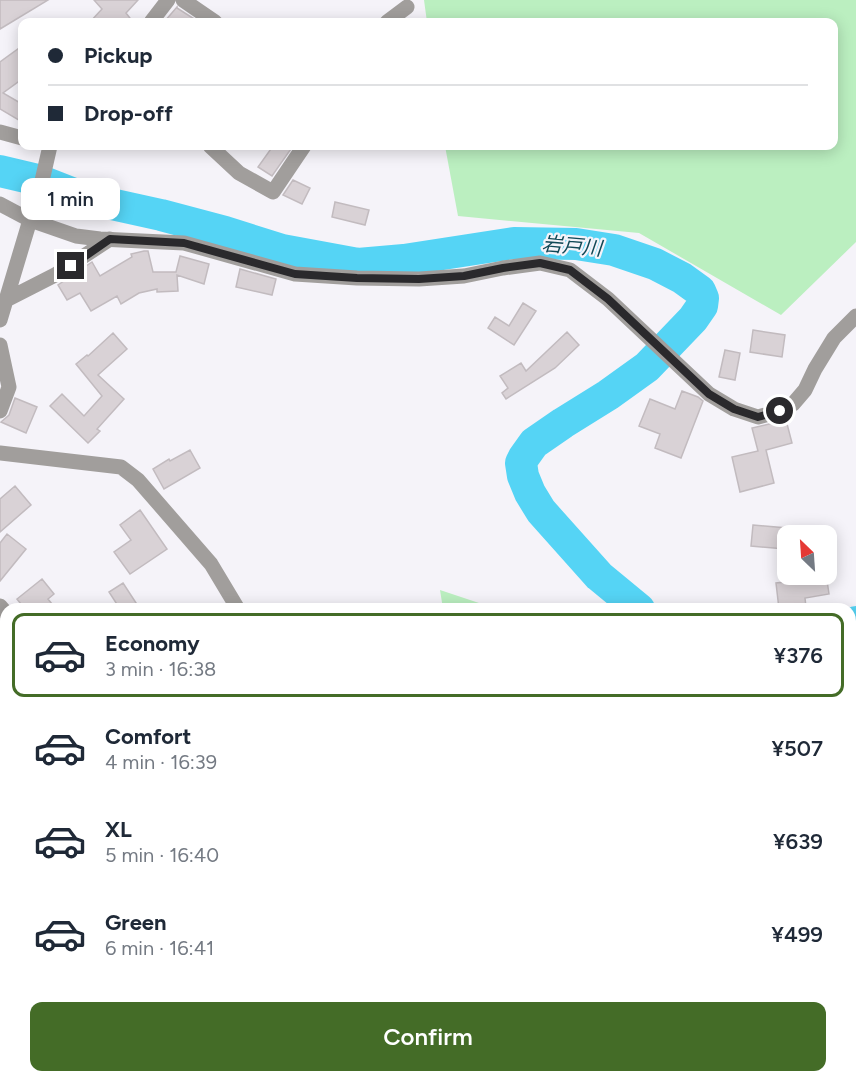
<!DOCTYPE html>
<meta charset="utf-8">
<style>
:root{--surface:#fff;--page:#f6f6f7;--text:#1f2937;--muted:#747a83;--line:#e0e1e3;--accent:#446c27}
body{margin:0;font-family:Figtree,"Noto Sans JP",sans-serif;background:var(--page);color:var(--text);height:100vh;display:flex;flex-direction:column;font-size:22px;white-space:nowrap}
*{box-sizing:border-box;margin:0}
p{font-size:20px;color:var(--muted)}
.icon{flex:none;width:33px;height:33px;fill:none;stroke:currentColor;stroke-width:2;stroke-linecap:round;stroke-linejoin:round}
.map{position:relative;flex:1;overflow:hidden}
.side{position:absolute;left:0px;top:603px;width:856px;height:480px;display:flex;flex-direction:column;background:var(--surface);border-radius:18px 18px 0 0;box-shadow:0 3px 15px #0003}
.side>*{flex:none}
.hud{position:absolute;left:18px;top:18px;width:820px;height:132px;border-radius:12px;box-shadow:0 3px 15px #0003;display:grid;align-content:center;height:132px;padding:0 30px;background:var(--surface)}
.needle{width:39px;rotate:335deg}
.fabs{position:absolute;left:777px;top:525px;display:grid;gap:12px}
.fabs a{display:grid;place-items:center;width:60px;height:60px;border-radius:12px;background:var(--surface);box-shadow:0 3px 15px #0003;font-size:30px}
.end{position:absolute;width:27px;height:27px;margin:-14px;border:8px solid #2a292c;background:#fff;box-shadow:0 0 0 3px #fff}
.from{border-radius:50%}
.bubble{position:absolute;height:42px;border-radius:12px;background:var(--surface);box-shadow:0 3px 15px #0003;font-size:20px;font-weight:600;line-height:42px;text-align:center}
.hud b{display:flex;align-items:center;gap:21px;height:57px;font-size:22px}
.hud b+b{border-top:2px solid var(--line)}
.hud i{width:15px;height:15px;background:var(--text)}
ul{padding:10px 0 0;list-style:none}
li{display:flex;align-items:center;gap:18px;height:84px;margin:0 12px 9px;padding:0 18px;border:3px solid transparent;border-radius:12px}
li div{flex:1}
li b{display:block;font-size:22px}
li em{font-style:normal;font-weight:600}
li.selected{border-color:var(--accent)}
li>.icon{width:54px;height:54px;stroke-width:1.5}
.primary-button{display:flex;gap:12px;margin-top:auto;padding:12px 30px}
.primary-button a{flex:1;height:69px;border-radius:12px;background:var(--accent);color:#fff;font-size:24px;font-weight:600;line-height:69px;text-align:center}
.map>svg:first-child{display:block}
.green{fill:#bbefc0}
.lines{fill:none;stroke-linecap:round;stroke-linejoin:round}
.stream{stroke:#48a1b9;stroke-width:5}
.river{stroke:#55d4f5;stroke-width:32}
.building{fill:#d9d2d6;stroke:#c2bbbf;stroke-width:1.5}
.minor{stroke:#a19e9c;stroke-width:15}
.tertiary{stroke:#a19e9c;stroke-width:15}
.route{stroke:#2a292c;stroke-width:8}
.labels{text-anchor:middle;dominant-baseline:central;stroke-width:4.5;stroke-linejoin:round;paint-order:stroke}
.water-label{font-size:20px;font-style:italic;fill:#104856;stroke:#f5f3f9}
</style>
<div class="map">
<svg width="856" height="1083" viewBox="0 0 856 1083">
<rect width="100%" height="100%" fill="#f5f3f9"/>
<path class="green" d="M424,0h432v242l-75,73 -142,-82 -181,-17 -13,-70h389v-124h-407z
M440,590l57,19h-54z
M850,825l6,6v226l-6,-4z"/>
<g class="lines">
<path class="stream" d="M826,1077l1,6"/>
<path class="river" d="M0,171l38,9 46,18 77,17 64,17 57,18 76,14 46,-4 110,-17 62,1 38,6 41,14 27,14 18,13 3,7 -1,8 -9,13 -46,48 -39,28 -45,28 -29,20 -10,14 -3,6 2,13 7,17 11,18 58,65 40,33
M850,626l6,-4"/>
</g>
<path class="building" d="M0,0h48l-48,29z
M94,0h44l-12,13 7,9h-43l12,-13z
M177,7v1l22,14h-35z
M22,46v33l-19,14 19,11v18l-22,-13v-47z
M273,146h20l-21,30 -14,-9z
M293,180l17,8 -8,16 -19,-9z
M335,202l34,8 -4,15 -33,-8z
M144,251h4l5,21h23l4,-16 29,8 -5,20 -27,-9 1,16 -21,1v-3l-18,4 -18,11 -4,-8 -26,15 -11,-18 -13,7 -9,-15 34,-23 8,14 32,-19 -1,-3z
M240,269l36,10 -4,16 -36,-8z
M523,303l13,8 -22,34 -26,-17 7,-11 14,9z
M753,330l32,5 -3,22 -32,-5z
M567,332l12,13 -24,23 -49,31 -4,-6 6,-5 -8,-12 21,-13 5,8z
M113,333l14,16 -29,26 26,24 -27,30 3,2 -12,12 -38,-37 12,-12 22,22 18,-20 -26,-32 11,-9 1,1z
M725,350l15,3 -5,27 -16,-3z
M682,391l16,6 5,4 -22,57 -26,-10 5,-14 -21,-8 11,-27 25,10z
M15,398l22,9 -11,26 -25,-11 8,-7z
M786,420l6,23 -26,7 8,33 -34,9 -8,-35 26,-6 -6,-23z
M190,450l10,18 -36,21 -11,-20 16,-10 1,2z
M15,486l16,19 -31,27v-33z
M140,510l27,39 -37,25 -16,-22 17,-12 -11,-15z
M753,525l34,3 -2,21 -34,-3z
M7,534l19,15 -26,32v-38z
M803,574h23l3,20 -24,4 1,9 -27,2 -3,-26 28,-3z
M42,579l12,15 -6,5 8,10h-31l-8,-10z
M123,583l17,26h-20l-11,-17z"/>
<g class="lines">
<path class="minor" d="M183,0l32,22
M151,22l17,-22
M387,22l20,-15
M0,132l22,6
M210,146l29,27 34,19 31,-46
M0,204l30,16
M6,300l49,-25 55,-36
M0,320l30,-100 6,-13 14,-61
M0,345l9,42 -9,24
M0,453l121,14 17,13 73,84 27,45
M0,606l6,7
M0,844l6,-4
M227,1077l8,6
M48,1083l11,-6"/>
<path class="tertiary" d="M30,220l46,16 24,3 84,4 111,31 62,4 62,1 45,-3 39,-8 37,-5 30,7 38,29 101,95 25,15 24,8 22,-6 13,-7 12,-14 10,-21 19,-31 22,-22"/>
</g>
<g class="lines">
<path class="route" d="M71,266l39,-27 74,4 111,31 62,4 62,1 45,-3 39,-8 37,-5 30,7 38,29 101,95 25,15 24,8 22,-6"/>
</g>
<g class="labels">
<g class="water-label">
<text transform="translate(572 246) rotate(5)">岩戸川</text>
</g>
</g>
</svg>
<div class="fabs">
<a><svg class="needle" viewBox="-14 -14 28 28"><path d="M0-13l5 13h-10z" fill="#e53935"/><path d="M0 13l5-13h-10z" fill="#747a83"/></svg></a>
</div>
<i class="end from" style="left:780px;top:411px"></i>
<i class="end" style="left:71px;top:266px"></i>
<div class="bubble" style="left:21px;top:178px;width:99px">1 min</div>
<div class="hud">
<b><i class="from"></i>Pickup</b>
<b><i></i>Drop-off</b>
</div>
<section class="side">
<ul>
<li class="selected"><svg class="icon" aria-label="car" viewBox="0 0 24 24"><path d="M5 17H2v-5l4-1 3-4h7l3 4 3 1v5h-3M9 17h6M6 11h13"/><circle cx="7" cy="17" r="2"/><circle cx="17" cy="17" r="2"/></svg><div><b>Economy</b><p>3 min · 16:38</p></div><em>¥376</em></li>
<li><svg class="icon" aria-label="car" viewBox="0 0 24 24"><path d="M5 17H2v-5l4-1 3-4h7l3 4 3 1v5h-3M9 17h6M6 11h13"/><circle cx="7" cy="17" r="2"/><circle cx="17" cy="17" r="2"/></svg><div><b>Comfort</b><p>4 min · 16:39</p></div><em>¥507</em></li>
<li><svg class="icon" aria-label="car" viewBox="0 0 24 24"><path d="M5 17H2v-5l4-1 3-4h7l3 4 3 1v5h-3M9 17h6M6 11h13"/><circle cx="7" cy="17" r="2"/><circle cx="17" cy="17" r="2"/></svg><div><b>XL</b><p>5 min · 16:40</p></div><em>¥639</em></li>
<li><svg class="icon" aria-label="car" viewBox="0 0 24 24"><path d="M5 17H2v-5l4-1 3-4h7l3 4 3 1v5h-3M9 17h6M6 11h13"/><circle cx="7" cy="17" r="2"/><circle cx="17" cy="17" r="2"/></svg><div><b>Green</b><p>6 min · 16:41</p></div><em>¥499</em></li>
</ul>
<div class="primary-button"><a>Confirm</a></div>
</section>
</div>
